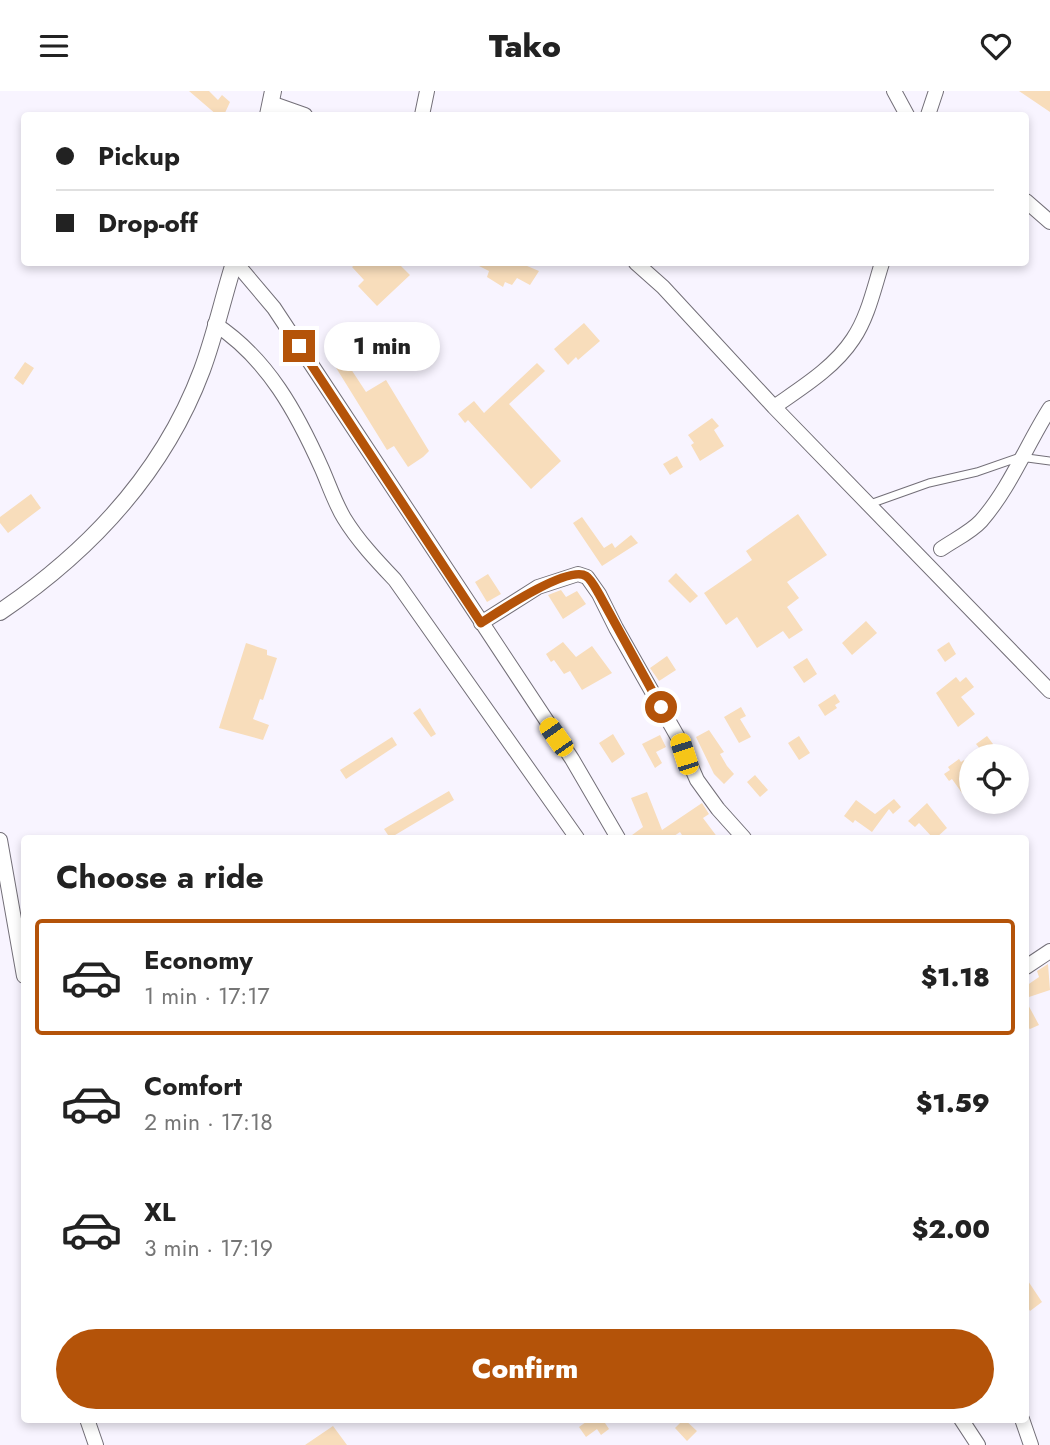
<!DOCTYPE html>
<meta charset="utf-8">
<style>
:root{--surface:#fff;--page:#f2f2f2;--text:#222;--muted:#767676;--line:#e0e0e0;--accent:#b45309}
body{margin:0;font-family:Jost,sans-serif;background:var(--page);color:var(--text);height:100vh;display:flex;flex-direction:column;font-size:26px;white-space:nowrap}
*{box-sizing:border-box;margin:0}
p{font-size:23px;color:var(--muted)}
.icon{flex:none;width:38px;height:38px;fill:none;stroke:currentColor;stroke-width:2;stroke-linecap:round;stroke-linejoin:round}
.map{position:relative;flex:1;overflow:hidden}
.panel{position:absolute;left:21px;top:744px;width:1008px;height:588px;display:flex;flex-direction:column;background:var(--surface);border-radius:7px;box-shadow:0 4px 10px #0003}
.panel>*{flex:none}
.guide{position:absolute;left:21px;top:21px;width:1008px;height:154px;border-radius:7px;box-shadow:0 4px 10px #0003;display:grid;align-content:center;height:154px;padding:0 35px;background:var(--surface)}
.controls{position:absolute;left:959px;top:653px;display:grid;gap:14px}
.controls a{display:grid;place-items:center;width:70px;height:70px;border-radius:50%;background:var(--surface);box-shadow:0 4px 10px #0003;font-size:35px}
.end{position:absolute;width:32px;height:32px;margin:-16px;border:9px solid #b45309;background:#fff;box-shadow:0 0 0 4px #fff}
.from{border-radius:50%}
.bubble{position:absolute;height:49px;border-radius:24px;background:var(--surface);box-shadow:0 4px 10px #0003;font-size:23px;font-weight:800;line-height:49px;text-align:center}
.car{position:absolute;width:21px;height:42px;margin:-21px -10px;border-radius:9px;box-shadow:0 0 5px 2px #0007;background:linear-gradient(#f5c518 24%,#345 0 40%,#f5c518 0 76%,#345 0 86%,#f5c518 0)}
.guide b{display:flex;align-items:center;gap:24px;height:66px;font-size:26px}
.guide b+b{border-top:2px solid var(--line)}
.guide i{width:18px;height:18px;background:var(--text)}
ul{padding:0;list-style:none}
li{display:flex;align-items:center;gap:21px;height:116px;margin:0 14px 10px;padding:0 21px;border:4px solid transparent;border-radius:7px}
li div{flex:1}
li b{display:block;font-size:26px}
li em{font-style:normal;font-weight:800}
li.selected{border-color:var(--accent)}
li>.icon{width:63px;height:63px;stroke-width:1.5}
h2{padding:0 35px;font-size:32px;line-height:84px}
.cta{display:flex;gap:14px;margin-top:auto;padding:14px 35px}
.cta a{flex:1;height:80px;border-radius:42px;background:var(--accent);color:#fff;font-size:28px;font-weight:800;line-height:80px;text-align:center}
header{display:flex;justify-content:space-between;align-items:center;height:91px;padding:0 35px;background:var(--surface);font-size:32px;font-weight:800}
.map>svg:first-child{display:block}
.building{fill:#f8ddbb}
.lines{fill:none;stroke-linecap:round;stroke-linejoin:round}
.service-casing{stroke:#736f78;stroke-width:9}
.minor-casing{stroke:#736f78;stroke-width:16}
.tertiary-casing{stroke:#736f78;stroke-width:18}
.service{stroke:#fff;stroke-width:7}
.minor{stroke:#fff;stroke-width:14}
.tertiary{stroke:#fff;stroke-width:16}
.route{stroke:#b45309;stroke-width:9}
</style>
<header><svg class="icon" aria-label="menu" viewBox="0 0 24 24"><path d="M4 6h16M4 12h16M4 18h16"/></svg>Tako<svg class="icon" aria-label="heart" viewBox="0 0 24 24"><path d="M12 20l-8-8c-3-5 5-10 8-4 3-6 11-1 8 4z"/></svg></header>
<div class="map">
<svg width="1050" height="1354" viewBox="0 0 1050 1354">
<rect width="100%" height="100%" fill="#f8f4ff"/>
<path class="building" d="M189,0h20l9,9 4,-5 8,7 -6,13h-7z
M1019,0h31v21z
M357,172h41l12,12 -33,31 -19,-20 6,-6 -12,-13z
M473,172h47l19,8 -9,14 -13,-7 -5,7 -7,-3 -2,5 -16,-10 2,-6z
M584,232l16,18 -22,19 -2,-3 -8,8 -14,-16z
M345,269l21,32 20,-12 43,71 -6,6 -15,10 -14,-21 -7,4 -52,-84z
M25,271l9,6 -11,17 -9,-7z
M537,272l8,8 -36,33 52,57 -30,28 -63,-69 -3,3 -7,-9 16,-13 10,12z
M712,327l7,8 -5,4 10,16 -24,15 -9,-16 3,-2 -6,-8z
M677,365l6,11 -13,8 -7,-11z
M31,403l10,14 -33,25 -8,-10v-6z
M798,423l29,41 -40,27 12,16 -12,9 16,23 -14,9 -6,-8 -26,17 -20,-31 -11,8 -22,-32 48,-33 -6,-9z
M582,426l22,31 8,-5 3,5 16,-13 7,8 -36,23 -29,-43z
M676,482l22,23 -8,7 -22,-22z
M488,483l13,20 -14,8 -12,-20z
M561,499l5,7 11,-6 9,13 -23,15 -15,-24z
M866,530l11,12 -25,22 -10,-12z
M563,551l13,15 16,-11 20,27 -30,17 -12,-19 -6,3 -10,-14 -3,2 -5,-8z
M949,551l7,12 -11,8 -8,-12z
M246,552l21,7v5l10,3 -14,42 -3,-1 -7,20 16,6 -6,15 -44,-12z
M667,565l9,14 -17,11 -9,-13z
M807,567l10,16 -13,9 -11,-16z
M956,586l4,5 6,-5 8,10 -13,10 14,17 -17,13 -22,-34z
M835,603l5,8 -5,3 2,3 -12,8 -7,-11z
M741,616l5,9 -6,3 11,18 -12,6 -15,-26z
M420,617l16,26 -5,3 -18,-24z
M709,639l15,22 -4,2 7,12 7,8 -10,10 -10,-10 -18,-37z
M613,643l12,20 -13,9 -13,-20z
M660,644l6,12 -10,5 6,11 -7,5 -13,-24z
M799,645l11,17 -11,7 -11,-17z
M987,645l15,20h-30l9,-6 -5,-6z
M392,646l5,8 -51,34 -6,-9z
M959,668l2,3 3,-2 6,8 -3,3 4,6v10l-9,6 -10,-14 -3,2 -5,-7 6,-4 -2,-3z
M755,684l13,15 -8,7 -13,-15z
M449,700l5,9 -64,38 -6,-9z
M647,701l15,38 40,-27 7,11 -6,4 15,20h-34l-4,-6 -9,6h-43l15,-11 -12,-29z
M894,708l7,8 -8,7 -4,-5 -17,23 -17,-12 -2,3 -9,-7 12,-16 19,14z
M927,712l20,25 -11,10h-3l-14,-15 -4,4 -7,-6z
M1048,873l2,26 -24,8v-12l13,-9 -2,-6z
M1026,910l13,24 -9,4 -4,-3z
M1026,1187l16,24 -12,9 -4,-7z
M590,1328h21l-6,4 4,6 -8,6 -4,-6 -11,8 -7,-10z
M684,1328l13,12 -10,10 -12,-13z
M333,1335l14,19h-42z"/>
<g class="lines">
<defs>
<path id="service" d="M870,413l59,-21 48,-11 43,-15 30,4"/>
<path id="minor" d="M894,0l13,24
M271,12l34,12
M422,24l5,-24
M928,24l8,-24
M1026,110l24,21
M236,172l38,45 298,451 46,79
M636,172l27,24 111,120 276,284
M215,233c53,35 82,89 107,145 7,16 13,34 22,49 14,23 33,43 51,62l182,258
M774,316c27,-19 60,-39 79,-68 15,-22 21,-51 29,-76
M941,458c13,-9 30,-17 40,-28 29,-33 46,-77 69,-113
M481,532l57,-36 40,-13 9,3 12,17 17,34 64,113 17,39 21,29 26,29
M0,749l24,136
M1026,876l24,-16
M87,1328l9,26
M961,1328l17,26
M1022,1328l9,26"/>
<path id="tertiary" d="M268,24l5,-24
M0,521c90,-61 163,-138 202,-242 13,-35 21,-72 32,-107"/>
</defs>
<use href="#service" class="service-casing"/>
<use href="#minor" class="minor-casing"/>
<use href="#tertiary" class="tertiary-casing"/>
<use href="#service" class="service"/>
<use href="#minor" class="minor"/>
<use href="#tertiary" class="tertiary"/>
</g>
<g class="lines">
<path class="route" d="M299,255l182,277c17,-11 87,-58 105,-47 5,3 10,13 13,18l62,113"/>
</g>
</svg>
<div class="controls">
<a><svg class="icon" aria-label="locate" viewBox="0 0 24 24"><circle cx="12" cy="12" r="6"/><path d="M12 2v4M12 18v4M2 12h4M18 12h4"/></svg></a>
</div>
<i class="end from" style="left:661px;top:616px"></i>
<i class="end" style="left:299px;top:255px"></i>
<div class="bubble" style="left:324px;top:231px;width:116px">1 min</div>
<i class="car" style="left:556px;top:646px;rotate:325deg"></i>
<i class="car" style="left:684px;top:663px;rotate:342deg"></i>
<div class="guide">
<b><i class="from"></i>Pickup</b>
<b><i></i>Drop-off</b>
</div>
<section class="panel">
<h2>Choose a ride</h2>
<ul>
<li class="selected"><svg class="icon" aria-label="car" viewBox="0 0 24 24"><path d="M5 17H2v-5l4-1 3-4h7l3 4 3 1v5h-3M9 17h6M6 11h13"/><circle cx="7" cy="17" r="2"/><circle cx="17" cy="17" r="2"/></svg><div><b>Economy</b><p>1 min · 17:17</p></div><em>$1.18</em></li>
<li><svg class="icon" aria-label="car" viewBox="0 0 24 24"><path d="M5 17H2v-5l4-1 3-4h7l3 4 3 1v5h-3M9 17h6M6 11h13"/><circle cx="7" cy="17" r="2"/><circle cx="17" cy="17" r="2"/></svg><div><b>Comfort</b><p>2 min · 17:18</p></div><em>$1.59</em></li>
<li><svg class="icon" aria-label="car" viewBox="0 0 24 24"><path d="M5 17H2v-5l4-1 3-4h7l3 4 3 1v5h-3M9 17h6M6 11h13"/><circle cx="7" cy="17" r="2"/><circle cx="17" cy="17" r="2"/></svg><div><b>XL</b><p>3 min · 17:19</p></div><em>$2.00</em></li>
</ul>
<div class="cta"><a>Confirm</a></div>
</section>
</div>
